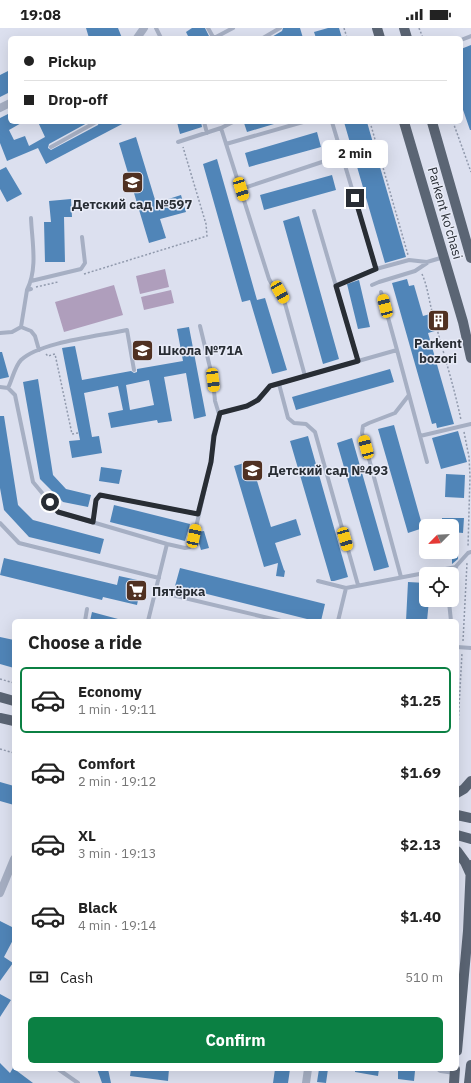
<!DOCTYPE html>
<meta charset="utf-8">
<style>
:root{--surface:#fff;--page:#f2f2f2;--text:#222;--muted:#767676;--line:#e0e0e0;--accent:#0b8043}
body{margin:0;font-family:"IBM Plex Sans",sans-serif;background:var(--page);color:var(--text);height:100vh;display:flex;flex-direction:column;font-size:15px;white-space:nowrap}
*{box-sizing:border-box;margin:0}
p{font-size:13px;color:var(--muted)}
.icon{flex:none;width:22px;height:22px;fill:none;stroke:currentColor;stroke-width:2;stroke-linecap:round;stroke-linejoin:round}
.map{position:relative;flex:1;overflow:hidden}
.sheet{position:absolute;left:12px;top:591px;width:447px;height:452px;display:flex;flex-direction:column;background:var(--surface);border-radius:6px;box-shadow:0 4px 16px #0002}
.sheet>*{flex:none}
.banner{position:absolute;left:8px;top:8px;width:455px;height:88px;border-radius:6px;box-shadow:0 4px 16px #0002;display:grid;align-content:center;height:88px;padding:0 16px;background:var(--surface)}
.needle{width:26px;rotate:246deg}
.controls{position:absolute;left:419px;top:491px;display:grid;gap:8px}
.controls a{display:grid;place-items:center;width:40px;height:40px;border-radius:6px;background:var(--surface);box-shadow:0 4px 16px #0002;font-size:20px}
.end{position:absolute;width:18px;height:18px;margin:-9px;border:5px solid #282d34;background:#fff;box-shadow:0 0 0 2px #fff}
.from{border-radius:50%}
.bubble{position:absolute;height:28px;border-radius:6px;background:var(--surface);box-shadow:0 4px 16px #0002;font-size:13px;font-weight:700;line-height:28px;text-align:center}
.car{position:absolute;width:12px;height:24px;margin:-12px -6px;border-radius:5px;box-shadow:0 0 3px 1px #0007;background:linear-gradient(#f5c518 24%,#345 0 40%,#f5c518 0 76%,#345 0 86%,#f5c518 0)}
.banner b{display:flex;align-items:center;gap:14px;height:38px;font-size:15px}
.banner b+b{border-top:1px solid var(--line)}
.banner i{width:10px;height:10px;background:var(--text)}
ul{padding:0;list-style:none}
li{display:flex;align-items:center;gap:12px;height:66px;margin:0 8px 6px;padding:0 8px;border:2px solid transparent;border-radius:6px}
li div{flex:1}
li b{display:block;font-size:15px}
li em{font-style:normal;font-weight:700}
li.current{border-color:var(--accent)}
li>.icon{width:36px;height:36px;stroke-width:1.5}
h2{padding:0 16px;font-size:18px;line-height:48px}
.pay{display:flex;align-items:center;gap:10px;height:44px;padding:0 16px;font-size:15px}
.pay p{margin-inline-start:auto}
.primary-button{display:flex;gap:8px;margin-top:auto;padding:8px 16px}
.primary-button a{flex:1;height:46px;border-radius:6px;background:var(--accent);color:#fff;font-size:16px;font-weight:700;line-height:46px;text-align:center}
.status{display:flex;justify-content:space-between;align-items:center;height:28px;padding:0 20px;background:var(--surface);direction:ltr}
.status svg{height:11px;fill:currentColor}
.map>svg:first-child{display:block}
.green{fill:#af9ebc}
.building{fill:#5085b8;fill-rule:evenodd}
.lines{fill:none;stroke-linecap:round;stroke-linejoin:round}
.path{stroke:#9099ac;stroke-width:1.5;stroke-dasharray:2 2;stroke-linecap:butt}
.service{stroke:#a6afc3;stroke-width:4}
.minor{stroke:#a6afc3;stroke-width:8}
.primary{stroke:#5b6574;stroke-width:10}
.route{stroke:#282d34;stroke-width:5}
.labels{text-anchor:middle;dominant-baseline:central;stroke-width:3;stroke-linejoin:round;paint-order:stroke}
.poi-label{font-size:13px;font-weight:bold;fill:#282d34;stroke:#e8ebf7;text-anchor:start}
.street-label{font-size:13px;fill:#282d34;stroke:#e8ebf7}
</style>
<div class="status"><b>19:08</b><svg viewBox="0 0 49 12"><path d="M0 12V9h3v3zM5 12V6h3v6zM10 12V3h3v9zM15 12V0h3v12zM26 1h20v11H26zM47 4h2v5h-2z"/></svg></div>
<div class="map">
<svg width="471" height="1055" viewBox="0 0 471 1055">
<rect width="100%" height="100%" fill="#dce0ef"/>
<path class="green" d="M165,241l4,18 -29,7 -4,-18z
M114,257l9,30 -59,17 -9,-30z
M171,262l3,13 -30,7 -3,-13z"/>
<path class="building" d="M86,0h32l4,10h-33z
M192,0h13l5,10h-21l-3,-6z
M283,0h17l3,10h-33l12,-7z
M328,0h11l3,10h-26l-2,-6z
M471,17v85h-1l-9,-26v-55z
M10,42v22l-10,5v-22z
M10,85v9h13l-14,8 5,10 11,-4 4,10 16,-9 -7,-15h51l-40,22 -1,4 3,2 47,-25 1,-3h27l-80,42 -8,-16 -31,13 -7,-18v-25z
M177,94h24l1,5 -22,7z
M247,94h27v2l-27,8 -3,-9z
M344,94h23l39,135 -21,6z
M317,104l4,15 -72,20 -4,-14z
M136,109l20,66 25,-8 5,17 -26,7 6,19 -17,5 -30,-100z
M217,131l40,141 8,-2 22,72 -15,4 -22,-74 -8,2 -39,-138z
M6,139l16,27 -15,8 -7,-13v-19z
M332,147l4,15 -72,20 -4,-15z
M71,171l1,18h-8l1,45h-20l-1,-40h7l-2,-21z
M299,188l40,143 -16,5 -40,-143z
M407,251l2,7 5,-1 9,31 14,-4 5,17 -14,4 26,91 -17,4 -1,-5 -4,1 -40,-141z
M359,252l11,47 -12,2 -11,-45z
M189,299l17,89 -12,3 -8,-46 -22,4 8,44 -14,2 -1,-3 -46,8 -3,-15 15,-3 -5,-24 -34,7 8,44 7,-1 3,17 -30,5 -3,-17 11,-1 -18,-92 13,-2 7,34 49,-9 3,2 3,-1v-3l46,-8 -6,-32zM149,352l5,25 -24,5 -4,-25z
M0,324h2l7,25 -9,2z
M390,341l4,13 -98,28 -4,-13z
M38,351l15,96 13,14 25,6 -3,12 -25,-5 -23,-23 -17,-97z
M0,388h4l14,89 15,15 71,19 -4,15 -71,-17 -25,-27 -4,-22z
M394,397l29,103 -15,5 -30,-104z
M458,403l9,31 -26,7 -9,-31z
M308,408l40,141 -14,4h-3l-41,-140z
M352,410l37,129 -15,4 -37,-128z
M251,433l20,66 25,-8 5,16 -26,8 9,27 1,1 -1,6 -8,-1 2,-13 -14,4 -30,-101z
M101,439l21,3 -3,14 -20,-3z
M446,446l19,1 -1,23 -19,-1z
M114,477l76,19 -5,17 -75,-19z
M442,490h22l-1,15 -11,-1v-6h-10z
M204,503l5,17 -8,2 -4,-13 1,-5z
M452,508h3l3,15v8l-6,5v-5l-11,-1v-6h11z
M4,530l113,27 2,-9 23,5 -5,24 -34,-8 -1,3 -102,-25z
M180,540l145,36 -4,17h-6l-140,-35z
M408,554l18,1v17h3l-2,21h-21z
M92,584l26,7v2h-28z
M0,609l14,3v28l-14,-4z
M0,754l14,4v19l-14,-4z
M0,893l14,7v10l-10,19 9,6 -13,18z
M0,966l11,6 -11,17z
M0,1035l10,10 3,-5 20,15h-33z
M97,1041h11l3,14h-9z
M131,1041l21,2v-2h17l-1,12 -38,-5z
M275,1041h15l-2,14h-15z
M319,1041h9l-2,14 -9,-1z
M355,1041h24l-1,7 -23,-4z
M398,1041h10l7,2 -1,10 -16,-2z"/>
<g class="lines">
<path class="path" d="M344,0l3,10
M419,0l4,10
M370,94l38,133
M453,94l18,50
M84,246l123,-38 -1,-12 -23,-77
M422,246c6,13 7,29 12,44 9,34 20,68 27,102
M36,259l22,-5
M46,326l2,2 7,-2 17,80 6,-1
M464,404l5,25 1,19 -2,71
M463,613l4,-78
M0,651l14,4
M457,716l5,-91
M0,721l14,4"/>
<path class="service" d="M156,0l5,10
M208,0l5,9h3l17,-9
M263,10l17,-10
M461,12l10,-4
M204,94l3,11
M233,94l-12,6 48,151c4,8 10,13 15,21l21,76
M332,94l44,147
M178,114l43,-14
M226,116l77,-22
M51,119l45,-25
M241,161l102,-34
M314,183l44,150
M31,253l50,-12 4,-6 -3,-26
M336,257l40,-16 33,-9 18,2 17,-5
M372,257l7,-3 36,-11 12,-8
M27,262c11,-22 5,-48 4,-72
M200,298l13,54 2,21 4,13
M21,299l10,4 4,5 4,14
M0,305l12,-1 9,-5 6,-37 4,-1
M397,322l30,112
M279,356l9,34 6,5 12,1 9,8 43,153
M0,359l8,1c4,-8 7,-22 13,-28 19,-18 79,-24 106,-30l7,40
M8,360l7,7 18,87 25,30 109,32 18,4 5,-1 4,-11 17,-74 2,-26 6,-22c7,-5 19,-4 27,-8 11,-4 17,-12 24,-20l127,-36 -16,-58
M420,408l51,-12
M93,494l3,-22 4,-5 98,19
M0,495l19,20 140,35
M450,545l18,-20 3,-1
M401,549l-39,-144 1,-7 6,-3 26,-10 14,-18
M318,553l28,7
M155,563l126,30
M449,574l2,19
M85,593l2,-12
M148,593l19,-77
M338,593l8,-33 110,-21
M457,619l14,1
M58,1041l20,14"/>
<path class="minor" d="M137,10l7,-10
M0,80l10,-5
M0,865l14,-34
M441,1041l14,2
M306,1055l2,-14"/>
<path class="primary" d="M377,0l3,10
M404,0l3,10
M404,94l59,200 8,36
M432,94l39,136
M0,669l14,4
M0,690l14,3
M457,765l7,-4 7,-8
M457,787l14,3
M457,807l14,4
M457,823l8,11 5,11
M457,1023l11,-120 3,-66
M454,1055l1,-14
M469,1055l2,-18"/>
</g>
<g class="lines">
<path class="route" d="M50,474l8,10 35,10 3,-22 4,-5 98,19 13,-52 3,-26 6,-23 27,-7 11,-6 12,-14 88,-25 -22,-75 40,-17 -21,-71"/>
</g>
<defs>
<symbol id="school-square" viewBox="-11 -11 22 22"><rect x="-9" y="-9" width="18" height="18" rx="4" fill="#503122" stroke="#e8ebf7"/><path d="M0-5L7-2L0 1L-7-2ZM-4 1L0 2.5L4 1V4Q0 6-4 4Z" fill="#fff"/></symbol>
<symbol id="building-square" viewBox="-11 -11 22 22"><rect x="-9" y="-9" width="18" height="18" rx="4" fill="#503122" stroke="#e8ebf7"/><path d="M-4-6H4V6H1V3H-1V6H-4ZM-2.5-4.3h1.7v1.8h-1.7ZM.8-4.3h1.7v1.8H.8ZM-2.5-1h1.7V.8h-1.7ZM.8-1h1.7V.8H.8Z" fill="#fff"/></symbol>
<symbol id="supermarket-square" viewBox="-11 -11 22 22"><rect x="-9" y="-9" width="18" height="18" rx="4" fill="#503122" stroke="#e8ebf7"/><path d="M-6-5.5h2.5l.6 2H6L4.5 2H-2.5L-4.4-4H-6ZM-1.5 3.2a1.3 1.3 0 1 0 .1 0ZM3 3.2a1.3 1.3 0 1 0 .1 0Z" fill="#fff"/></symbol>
</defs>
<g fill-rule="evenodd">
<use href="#school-square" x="120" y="142" width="25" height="25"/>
<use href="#building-square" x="426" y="280" width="25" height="25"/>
<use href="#school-square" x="130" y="310" width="25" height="25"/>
<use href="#school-square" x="240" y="430" width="25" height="25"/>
<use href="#supermarket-square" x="124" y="550" width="25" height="25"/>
</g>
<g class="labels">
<g class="poi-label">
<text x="132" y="176" text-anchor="middle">Детский сад №597</text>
<text x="438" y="315" text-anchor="middle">Parkent<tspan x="438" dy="15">bozori</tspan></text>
<text x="158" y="322">Школа №71А</text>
<text x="268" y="442">Детский сад №493</text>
<text x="152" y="563">Пятёрка</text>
</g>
<g class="street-label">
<text transform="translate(445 185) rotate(74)">Parkent ko'chasi</text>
</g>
</g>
</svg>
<div class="controls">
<a><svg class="needle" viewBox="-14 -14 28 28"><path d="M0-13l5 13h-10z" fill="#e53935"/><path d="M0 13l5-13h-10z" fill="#767676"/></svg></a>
<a><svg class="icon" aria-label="locate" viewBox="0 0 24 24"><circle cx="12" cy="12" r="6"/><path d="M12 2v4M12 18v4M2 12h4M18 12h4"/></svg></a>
</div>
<i class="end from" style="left:50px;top:474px"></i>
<i class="end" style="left:355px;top:170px"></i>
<div class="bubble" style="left:322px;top:112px;width:66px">2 min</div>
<i class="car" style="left:241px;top:161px;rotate:163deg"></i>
<i class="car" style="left:280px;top:264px;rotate:150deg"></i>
<i class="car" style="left:385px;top:278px;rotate:345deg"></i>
<i class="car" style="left:213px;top:352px;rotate:173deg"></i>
<i class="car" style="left:366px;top:419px;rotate:345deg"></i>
<i class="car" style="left:194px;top:508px;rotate:12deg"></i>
<i class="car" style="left:345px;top:511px;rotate:164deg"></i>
<div class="banner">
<b><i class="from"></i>Pickup</b>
<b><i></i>Drop-off</b>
</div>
<section class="sheet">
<h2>Choose a ride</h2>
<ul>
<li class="current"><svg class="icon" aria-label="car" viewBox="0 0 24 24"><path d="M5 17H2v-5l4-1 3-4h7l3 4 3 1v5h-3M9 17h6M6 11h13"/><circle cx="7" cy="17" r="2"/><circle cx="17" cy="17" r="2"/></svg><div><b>Economy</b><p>1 min · 19:11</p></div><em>$1.25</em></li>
<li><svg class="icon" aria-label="car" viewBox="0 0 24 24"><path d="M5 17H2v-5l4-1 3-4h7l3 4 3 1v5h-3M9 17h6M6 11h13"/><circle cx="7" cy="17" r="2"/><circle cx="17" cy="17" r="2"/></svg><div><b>Comfort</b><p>2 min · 19:12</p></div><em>$1.69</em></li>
<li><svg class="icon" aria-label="car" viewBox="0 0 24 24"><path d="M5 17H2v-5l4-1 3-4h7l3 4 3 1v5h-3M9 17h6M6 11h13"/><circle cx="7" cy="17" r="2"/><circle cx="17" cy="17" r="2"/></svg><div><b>XL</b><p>3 min · 19:13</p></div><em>$2.13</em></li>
<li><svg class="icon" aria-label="car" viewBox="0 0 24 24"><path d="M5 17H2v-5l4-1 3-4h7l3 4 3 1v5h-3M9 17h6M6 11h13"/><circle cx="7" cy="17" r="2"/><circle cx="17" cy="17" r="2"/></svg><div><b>Black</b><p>4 min · 19:14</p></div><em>$1.40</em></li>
</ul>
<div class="pay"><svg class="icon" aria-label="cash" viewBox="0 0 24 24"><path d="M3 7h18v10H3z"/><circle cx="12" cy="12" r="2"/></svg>Cash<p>510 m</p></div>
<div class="primary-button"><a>Confirm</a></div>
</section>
</div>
